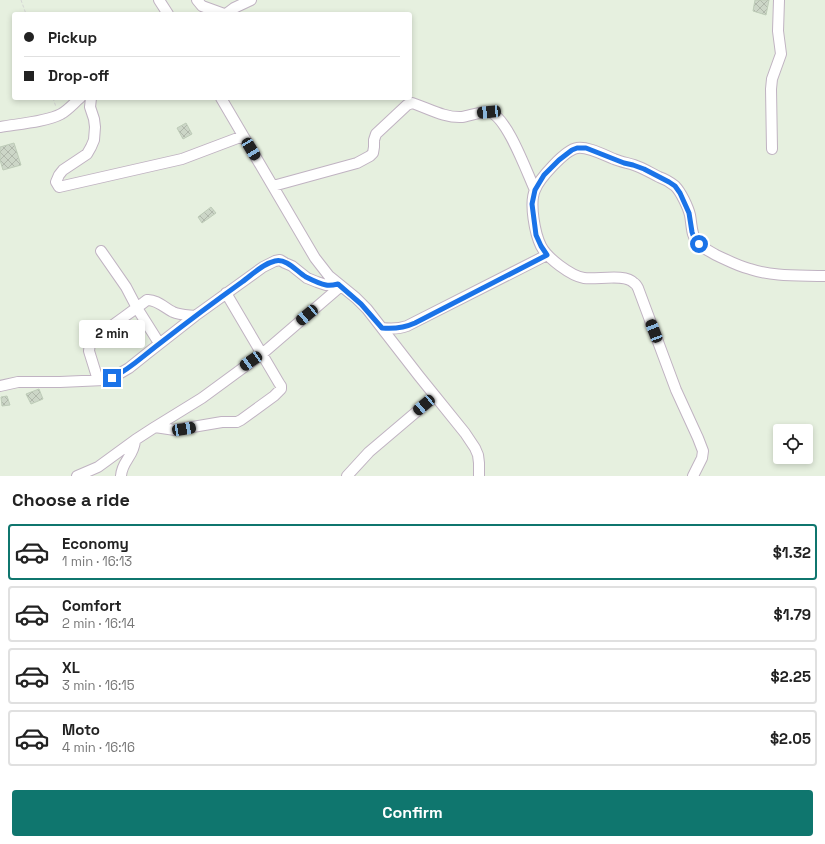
<!DOCTYPE html>
<meta charset="utf-8">
<style>
:root{--surface:#fff;--page:#f2f2f2;--text:#222;--muted:#767676;--line:#e0e0e0;--accent:#0f766e}
body{margin:0;font-family:"Space Grotesk",sans-serif;background:var(--page);color:var(--text);height:100vh;display:flex;flex-direction:column;font-size:15px;white-space:nowrap}
*{box-sizing:border-box;margin:0}
p{font-size:13px;color:var(--muted)}
.icon{flex:none;width:22px;height:22px;fill:none;stroke:currentColor;stroke-width:2;stroke-linecap:round;stroke-linejoin:round}
.map{position:relative;height:476px;overflow:hidden}
.drawer{display:flex;flex-direction:column;background:var(--surface);flex:1}
.drawer>*{flex:none}
.top-card{position:absolute;left:12px;top:12px;width:400px;height:88px;border-radius:4px;box-shadow:0 2px 6px #0003;display:grid;align-content:center;height:88px;padding:0 12px;background:var(--surface)}
.buttons{position:absolute;left:773px;top:424px;display:grid;gap:8px}
.buttons a{display:grid;place-items:center;width:40px;height:40px;border-radius:4px;background:var(--surface);box-shadow:0 2px 6px #0003;font-size:20px}
.end{position:absolute;width:18px;height:18px;margin:-9px;border:5px solid #1a73e8;background:#fff;box-shadow:0 0 0 2px #fff}
.from{border-radius:50%}
.bubble{position:absolute;height:28px;border-radius:4px;background:var(--surface);box-shadow:0 2px 6px #0003;font-size:13px;font-weight:700;line-height:28px;text-align:center}
.car{position:absolute;width:12px;height:24px;margin:-12px -6px;border-radius:5px;box-shadow:0 0 3px 1px #0007;background:linear-gradient(#222 24%,#8ab4d8 0 40%,#222 0 76%,#8ab4d8 0 86%,#222 0)}
.top-card b{display:flex;align-items:center;gap:14px;height:38px;font-size:15px}
.top-card b+b{border-top:1px solid var(--line)}
.top-card i{width:10px;height:10px;background:var(--text)}
ul{padding:0;list-style:none}
li{display:flex;align-items:center;gap:12px;height:56px;margin:0 8px 6px;padding:0 4px;border:2px solid var(--line);border-radius:4px}
li div{flex:1}
li b{display:block;font-size:15px}
li em{font-style:normal;font-weight:700}
li.active{border-color:var(--accent)}
li>.icon{width:36px;height:36px;stroke-width:1.5}
h2{padding:0 12px;font-size:18px;line-height:48px}
.primary-button{display:flex;gap:8px;margin-top:auto;padding:8px 12px}
.primary-button a{flex:1;height:46px;border-radius:4px;background:var(--accent);color:#fff;font-size:16px;font-weight:700;line-height:46px;text-align:center}
.map>svg:first-child{display:block}
.building{fill:url(#building-cross-hatch);stroke:#beccb8}
.lines{fill:none;stroke-linecap:round;stroke-linejoin:round}
.minor-casing{stroke:#c0b3c2;stroke-width:12}
.path{stroke:#d5d5d5;stroke-width:1;stroke-dasharray:3 2;stroke-linecap:butt}
.minor{stroke:#fff;stroke-width:10}
.route{stroke:#1a73e8;stroke-width:5}
</style>
<div class="map">
<svg width="825" height="476" viewBox="0 0 825 476">
<defs>
<pattern id="building-cross-hatch" width="8" height="8" patternUnits="userSpaceOnUse"><rect width="8" height="8" fill="#ccd6c7"/><path d="M0 0l8 8M0 8l8-8" fill="none" stroke="#b0b8ab"/></pattern>
</defs>
<rect width="100%" height="100%" fill="#e6f0df"/>
<path class="building" d="M755,0h14l-3,15 -13,-4z
M186,123l6,11 -9,5 -6,-11z
M14,143l7,22 -18,5 -3,-10v-13z
M211,207l5,6 -14,10 -4,-6z
M39,389l4,10 -12,5 -5,-10z
M7,396l3,9 -8,1 -1,-9z"/>
<g class="lines">
<defs>
<path id="minor" d="M159,0l9,14
M197,0l5,6 22,8
M226,14l8,-6 17,-8
M91,98l-1,9 4,12 1,8 -1,13 -3,7 -4,7 -24,16 -4,5 -3,7 3,5 123,-28 61,-23
M221,98l94,160 14,18 27,22 11,11 52,67 46,57 10,15 3,7 1,8v13
M0,127c17,-3 46,-5 61,-13 7,-4 13,-11 19,-16
M772,149l-1,-60 1,-10 9,-25 -3,-23 1,-31
M273,186l84,-23 13,-7 3,-3 1,-6v-7l2,-6 31,-29 5,-2c16,5 32,15 50,14 7,-1 20,-6 27,-5 18,4 38,61 46,78
M101,251l25,36 11,21 22,35
M382,328c9,1 17,1 25,-2l140,-71
M98,380l-9,-29 1,-8c18,-16 38,-28 57,-43 9,-1 18,8 26,12 7,3 14,3 22,4
M0,386l18,-4h42l44,-2 8,-2 17,-10 20,-16 46,-36 68,-49 12,-6 5,-1 5,3 7,3 15,12 10,4 9,3 12,-1
M155,427l47,-29 60,-44 79,-68
M77,476l21,-9 37,-27 20,-13 20,3 47,-8h15l4,-2 33,-24 7,-7v-3l-2,-3 -53,-90
M121,476c1,-13 8,-16 12,-27 1,-3 2,-6 2,-9
M347,476l22,-24 66,-56
M693,476l9,-18 1,-7 -5,-13 -22,-48 -38,-102c-1,-2 -2,-4 -4,-5 -9,-10 -37,-3 -50,-5 -13,-2 -37,-20 -43,-32 -6,-12 -12,-43 -6,-56 4,-11 30,-40 42,-42 10,-2 27,7 37,11 7,3 14,4 20,6 9,3 17,8 25,12 6,2 11,5 16,9 6,6 13,21 15,29 2,10 1,21 8,29 5,4 13,8 18,11 11,5 22,11 34,14 24,8 50,6 75,7"/>
</defs>
<use href="#minor" class="minor-casing"/>
<path class="path" d="M21,0l5,14
M53,98l3,9"/>
<use href="#minor" class="minor"/>
</g>
<g class="lines">
<path class="route" d="M112,378c18,-9 31,-22 47,-34 27,-21 55,-42 83,-62 10,-7 20,-18 33,-21 12,-3 22,11 31,16 6,3 14,7 20,8 4,1 8,0 12,-1l23,20 21,24c12,1 22,0 33,-5l132,-68 -6,-9 -5,-11 -4,-31 3,-14 9,-15 15,-15 13,-10 5,-2h9l38,15 9,2 11,4 25,13 6,4 5,7 9,20 3,19 2,6 5,6"/>
</g>
</svg>
<div class="buttons">
<a><svg class="icon" aria-label="locate" viewBox="0 0 24 24"><circle cx="12" cy="12" r="6"/><path d="M12 2v4M12 18v4M2 12h4M18 12h4"/></svg></a>
</div>
<i class="end from" style="left:699px;top:244px"></i>
<i class="end" style="left:112px;top:378px"></i>
<div class="bubble" style="left:79px;top:320px;width:66px">2 min</div>
<i class="car" style="left:489px;top:112px;rotate:264deg"></i>
<i class="car" style="left:251px;top:149px;rotate:149deg"></i>
<i class="car" style="left:307px;top:315px;rotate:230deg"></i>
<i class="car" style="left:654px;top:331px;rotate:339deg"></i>
<i class="car" style="left:251px;top:361px;rotate:235deg"></i>
<i class="car" style="left:424px;top:405px;rotate:230deg"></i>
<i class="car" style="left:184px;top:429px;rotate:80deg"></i>
<div class="top-card">
<b><i class="from"></i>Pickup</b>
<b><i></i>Drop-off</b>
</div>
</div>
<section class="drawer">
<h2>Choose a ride</h2>
<ul>
<li class="active"><svg class="icon" aria-label="car" viewBox="0 0 24 24"><path d="M5 17H2v-5l4-1 3-4h7l3 4 3 1v5h-3M9 17h6M6 11h13"/><circle cx="7" cy="17" r="2"/><circle cx="17" cy="17" r="2"/></svg><div><b>Economy</b><p>1 min · 16:13</p></div><em>$1.32</em></li>
<li><svg class="icon" aria-label="car" viewBox="0 0 24 24"><path d="M5 17H2v-5l4-1 3-4h7l3 4 3 1v5h-3M9 17h6M6 11h13"/><circle cx="7" cy="17" r="2"/><circle cx="17" cy="17" r="2"/></svg><div><b>Comfort</b><p>2 min · 16:14</p></div><em>$1.79</em></li>
<li><svg class="icon" aria-label="car" viewBox="0 0 24 24"><path d="M5 17H2v-5l4-1 3-4h7l3 4 3 1v5h-3M9 17h6M6 11h13"/><circle cx="7" cy="17" r="2"/><circle cx="17" cy="17" r="2"/></svg><div><b>XL</b><p>3 min · 16:15</p></div><em>$2.25</em></li>
<li><svg class="icon" aria-label="car" viewBox="0 0 24 24"><path d="M5 17H2v-5l4-1 3-4h7l3 4 3 1v5h-3M9 17h6M6 11h13"/><circle cx="7" cy="17" r="2"/><circle cx="17" cy="17" r="2"/></svg><div><b>Moto</b><p>4 min · 16:16</p></div><em>$2.05</em></li>
</ul>
<div class="primary-button"><a>Confirm</a></div>
</section>
